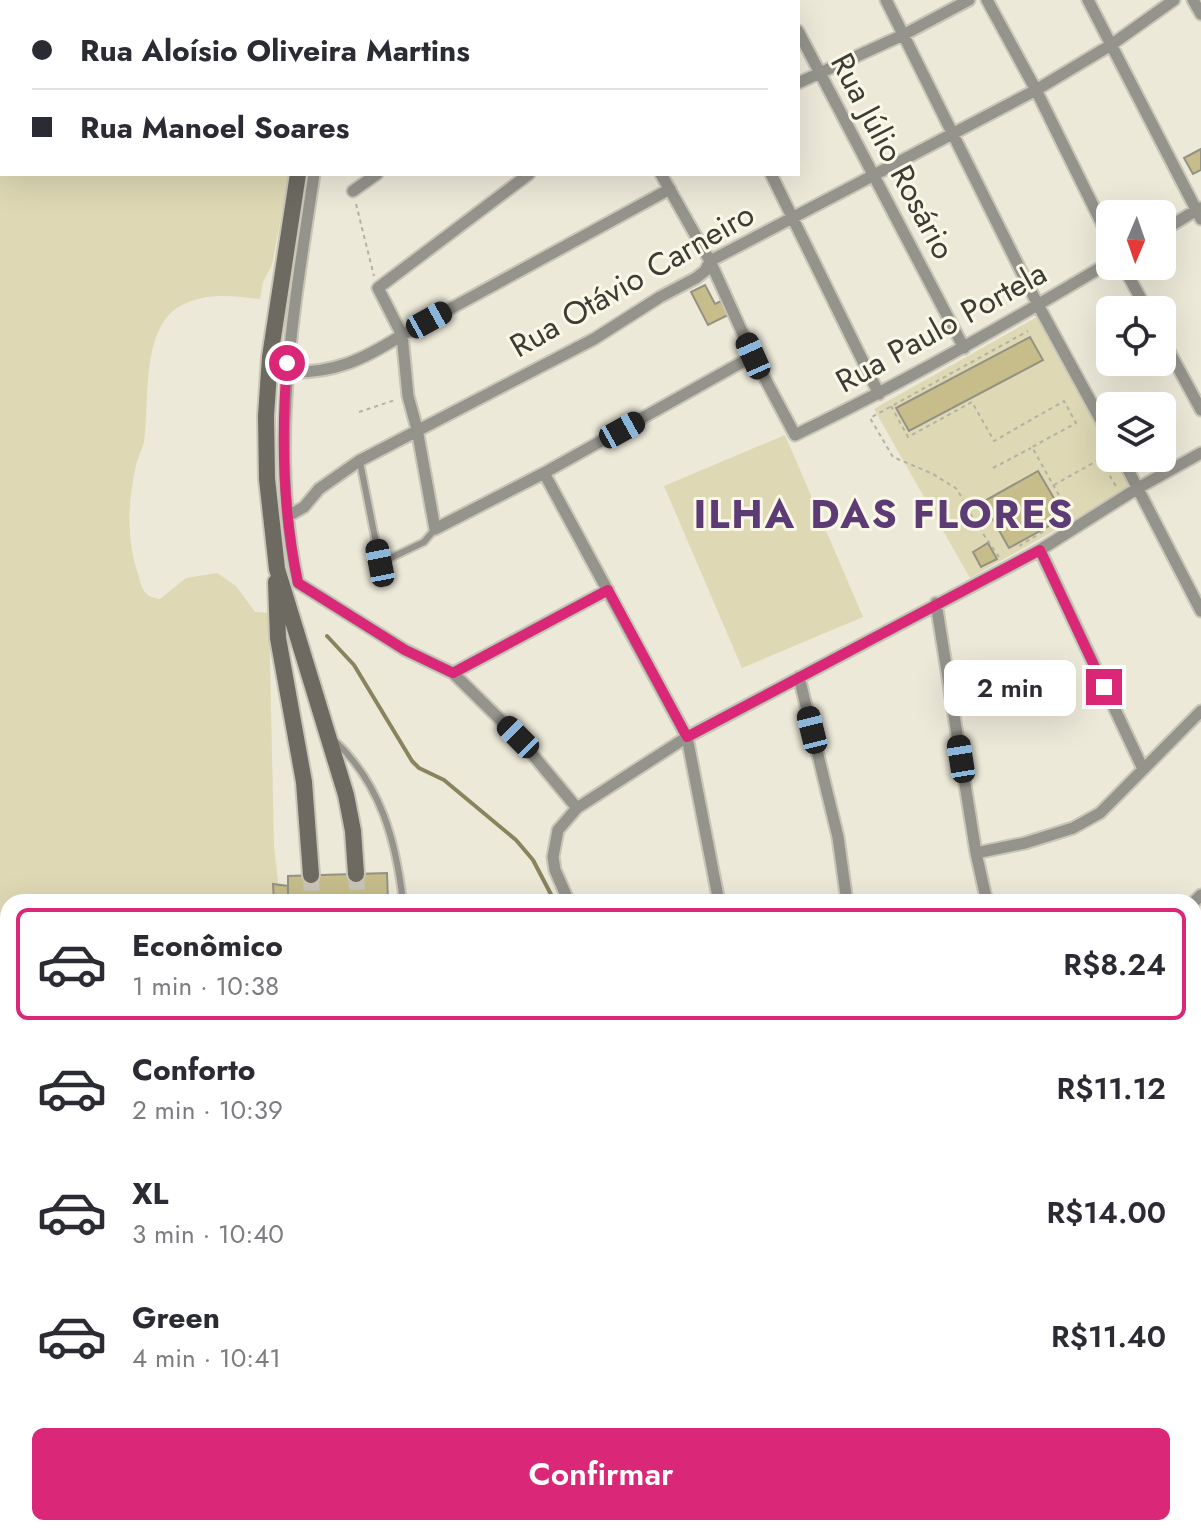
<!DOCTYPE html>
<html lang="pt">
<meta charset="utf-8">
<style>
:root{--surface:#fff;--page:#f2f2f3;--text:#2b2b33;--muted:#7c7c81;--line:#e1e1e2;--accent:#db2777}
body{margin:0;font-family:Jost,sans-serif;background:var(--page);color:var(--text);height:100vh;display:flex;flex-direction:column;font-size:30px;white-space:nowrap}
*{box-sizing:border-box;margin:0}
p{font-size:26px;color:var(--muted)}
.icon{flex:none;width:44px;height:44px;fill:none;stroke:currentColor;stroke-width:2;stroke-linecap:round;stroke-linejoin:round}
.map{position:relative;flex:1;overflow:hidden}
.sheet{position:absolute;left:0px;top:894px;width:1202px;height:642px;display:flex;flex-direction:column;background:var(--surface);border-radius:24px 24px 0 0;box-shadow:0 8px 32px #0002}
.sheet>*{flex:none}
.top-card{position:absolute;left:0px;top:0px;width:800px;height:176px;box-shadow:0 8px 32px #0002;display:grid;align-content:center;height:176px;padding:0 32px;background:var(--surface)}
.needle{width:52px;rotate:182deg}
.tools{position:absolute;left:1096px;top:200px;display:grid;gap:16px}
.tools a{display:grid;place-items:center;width:80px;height:80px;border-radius:12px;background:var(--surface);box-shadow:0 8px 32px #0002;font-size:40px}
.end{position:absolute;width:36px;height:36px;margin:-18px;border:10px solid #db2777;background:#fff;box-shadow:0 0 0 4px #fff}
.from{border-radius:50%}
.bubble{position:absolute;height:56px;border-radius:12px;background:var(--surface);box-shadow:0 8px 32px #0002;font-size:26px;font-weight:600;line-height:56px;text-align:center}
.car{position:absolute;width:24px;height:48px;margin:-24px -12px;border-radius:10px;box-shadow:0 0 6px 2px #0007;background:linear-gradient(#222 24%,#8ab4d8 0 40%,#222 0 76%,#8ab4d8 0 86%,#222 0)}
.top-card b{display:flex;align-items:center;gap:28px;height:76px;font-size:30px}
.top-card b+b{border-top:2px solid var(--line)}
.top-card i{width:20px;height:20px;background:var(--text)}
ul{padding:14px 0 0;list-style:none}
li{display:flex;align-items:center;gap:24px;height:112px;margin:0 16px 12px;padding:0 16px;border:4px solid transparent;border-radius:12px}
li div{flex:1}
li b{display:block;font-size:30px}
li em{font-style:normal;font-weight:600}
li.current{border-color:var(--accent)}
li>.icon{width:72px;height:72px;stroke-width:1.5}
.action{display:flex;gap:16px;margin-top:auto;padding:16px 32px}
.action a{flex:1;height:92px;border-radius:12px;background:var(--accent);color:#fff;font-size:32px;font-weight:600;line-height:92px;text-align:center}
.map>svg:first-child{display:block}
.green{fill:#ded8b4}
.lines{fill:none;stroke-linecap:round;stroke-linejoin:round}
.stream{stroke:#89835e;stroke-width:4}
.building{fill:#c6bd8b;stroke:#959283;stroke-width:2}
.secondary-tunnel{stroke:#c9c6b8;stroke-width:16;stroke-dasharray:16 8;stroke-linecap:butt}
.lane-casing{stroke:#c9c6b8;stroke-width:10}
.street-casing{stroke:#c9c6b8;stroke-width:15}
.secondary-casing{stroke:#c9c6b8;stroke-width:20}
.path{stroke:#b3b1a4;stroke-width:2;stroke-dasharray:4 4;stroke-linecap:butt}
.lane{stroke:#94938c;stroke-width:6}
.street{stroke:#94938c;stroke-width:11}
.secondary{stroke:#6c6a61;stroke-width:16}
.rail{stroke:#89877c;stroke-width:4;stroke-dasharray:16 8;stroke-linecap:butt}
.route{stroke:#db2777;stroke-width:10}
.labels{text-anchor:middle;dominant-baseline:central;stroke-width:6;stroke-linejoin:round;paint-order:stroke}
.street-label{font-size:32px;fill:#3c3b35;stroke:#f9f7e6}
.district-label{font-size:40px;font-weight:bold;letter-spacing:2px;fill:#5d3b75;stroke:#f9f7e6}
</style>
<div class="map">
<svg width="1201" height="1535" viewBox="0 0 1201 1535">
<rect width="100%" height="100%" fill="#ece9d9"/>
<path class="green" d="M0,0h306l-304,2v172h287l-17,91 -9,17 -3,17c-27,-3 -53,-7 -78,6 -42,21 -32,98 -38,137 -2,8 -6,15 -8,23 -8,36 -10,73 2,109 2,7 4,17 10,21 4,3 8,3 12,4l26,-21 31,-5 19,13 19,26 14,1 5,232 6,57h-272v512h-8z
M1037,317l73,127v14h8l16,28 -164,92 -96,-169z
M785,435l78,182 -121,51 -78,-182z"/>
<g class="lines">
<path class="stream" d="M327,636l27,29 58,96 7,7 25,12 72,60 17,20 22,42
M1194,1028l7,-5"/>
</g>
<path class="building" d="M1201,149v21l-8,4 -9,-16z
M705,285l10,19 6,-3 7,14 -20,10 -17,-33z
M1030,337l13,23 -134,71 -13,-23z
M1038,471l27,46 -56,31 -26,-46z
M988,543l9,16 -16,8 -8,-15z
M387,873l1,29h-100v-26z
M273,884l15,2v16h-14z
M1199,1404l2,115 -7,1v-115z
M0,1448h8v80h42l-1,7h-49z
M50,1528h96l-1,7h-96z
M205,1528h93v7h-93z
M747,1528h420l-26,7h-419z"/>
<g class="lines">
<path class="secondary-tunnel" d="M356,874l2,28
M311,875l1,27"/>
<defs>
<path id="lane" d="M360,462l20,101 44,-21 11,-13
M334,740c47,44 62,101 69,162
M1194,1315l7,-2
M1194,1332l7,1
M0,1425h8
M157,1535v-7
M630,1535l6,-7"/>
<path id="street" d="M686,0l1,2
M780,0l2,2
M886,0l152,305 72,132
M987,0l49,90 74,150
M1088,0l113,219
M1193,0l8,14
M332,2l10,-2
M643,2l4,-2
M798,31l166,317
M798,83l105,-48 66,-35
M314,174c-20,135 -46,273 -16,409l107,67 48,23 65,64 59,71
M529,174l-151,114 24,47 6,61 9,33 18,100 109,-56 209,-117
M661,174l49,87 43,95 42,79c108,-52 212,-111 315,-173
M771,174l108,220
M353,191l24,-17
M1162,231l38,-23
M1123,266l24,44
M1162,338l39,72
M286,372c47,2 77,-12 116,-37l268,-146
M1122,458l79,153
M544,473l143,264 32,165
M288,516l16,-9 15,-18 40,-28 235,-122 66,-42 36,-19 9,-7 5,-10 326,-171 75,-45 63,-45
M1040,550l103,219
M936,603l40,250 11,49
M453,673l155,-83
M799,677l39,160 9,65
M976,853l49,-10 48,-15 27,-15 101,-102
M569,902l-14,-32 -2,-13 5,-27 19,-22 110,-71 353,-187 98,-62 63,-35
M1194,902l7,-7"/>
<path id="secondary" d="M322,2v-2
M298,174l-28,183 -4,59 1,63 10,90 69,226 7,36 3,43
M276,582l2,56 26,144 7,93
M317,1528v7
M338,1528v7"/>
</defs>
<use href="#lane" class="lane-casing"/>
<use href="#street" class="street-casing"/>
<use href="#secondary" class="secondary-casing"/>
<path class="path" d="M356,204l18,72
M891,406l17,31 64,-35 22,39 70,-40 12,22 -44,24 38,68
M359,412l36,-12
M993,468l38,-20
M1054,485l46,-26 17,29
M1019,546l25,-15
M999,557l-26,-38 -16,-30 -24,-15 -40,-17 -23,-39 158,-87"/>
<use href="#lane" class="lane"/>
<use href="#street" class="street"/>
<use href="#secondary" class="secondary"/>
<path class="rail" d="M1194,1379l7,2
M656,1535l6,-7"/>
</g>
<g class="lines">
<path class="route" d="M287,363c-6,73 -4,149 11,220l107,67 48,23 155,-83 79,147 353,-187 64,137"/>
</g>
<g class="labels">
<g class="street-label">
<text transform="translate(893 156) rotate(62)">Rua Júlio Rosário</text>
<text transform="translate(632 280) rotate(-30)">Rua Otávio Carneiro</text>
<text transform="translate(941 327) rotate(-29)">Rua Paulo Portela</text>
</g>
<g class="district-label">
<text x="884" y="514">ILHA DAS FLORES</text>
</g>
</g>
</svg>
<div class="tools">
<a><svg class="needle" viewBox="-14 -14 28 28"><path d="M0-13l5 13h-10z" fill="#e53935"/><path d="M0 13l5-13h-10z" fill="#7c7c81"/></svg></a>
<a><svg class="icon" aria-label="locate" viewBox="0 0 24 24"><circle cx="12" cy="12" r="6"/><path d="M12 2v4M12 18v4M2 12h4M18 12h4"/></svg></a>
<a><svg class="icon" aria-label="layers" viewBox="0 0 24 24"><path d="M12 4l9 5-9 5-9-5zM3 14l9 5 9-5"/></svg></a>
</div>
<i class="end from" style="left:287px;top:363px"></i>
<i class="end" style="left:1104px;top:687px"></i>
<div class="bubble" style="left:944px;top:660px;width:132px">2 min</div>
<i class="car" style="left:429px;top:320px;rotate:61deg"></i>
<i class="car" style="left:753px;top:356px;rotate:336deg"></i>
<i class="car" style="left:622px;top:430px;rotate:61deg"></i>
<i class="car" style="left:380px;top:563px;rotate:349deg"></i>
<i class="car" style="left:812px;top:730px;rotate:346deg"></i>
<i class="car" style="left:518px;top:737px;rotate:315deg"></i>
<i class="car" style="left:961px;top:759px;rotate:351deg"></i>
<div class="top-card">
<b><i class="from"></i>Rua Aloísio Oliveira Martins</b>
<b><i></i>Rua Manoel Soares</b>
</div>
<section class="sheet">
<ul>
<li class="current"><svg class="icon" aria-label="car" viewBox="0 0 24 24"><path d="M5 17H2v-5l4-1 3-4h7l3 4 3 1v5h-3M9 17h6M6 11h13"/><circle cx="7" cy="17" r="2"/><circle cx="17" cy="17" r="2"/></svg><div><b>Econômico</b><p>1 min · 10:38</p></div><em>R$8.24</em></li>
<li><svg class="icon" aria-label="car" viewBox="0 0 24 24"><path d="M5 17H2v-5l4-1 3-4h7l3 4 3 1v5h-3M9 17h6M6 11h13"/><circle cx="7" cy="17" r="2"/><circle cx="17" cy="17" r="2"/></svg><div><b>Conforto</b><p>2 min · 10:39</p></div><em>R$11.12</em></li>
<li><svg class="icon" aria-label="car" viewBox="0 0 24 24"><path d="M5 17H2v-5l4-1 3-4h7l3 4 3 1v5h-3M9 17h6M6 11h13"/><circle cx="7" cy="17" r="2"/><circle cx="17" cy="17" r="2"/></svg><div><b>XL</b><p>3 min · 10:40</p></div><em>R$14.00</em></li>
<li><svg class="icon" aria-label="car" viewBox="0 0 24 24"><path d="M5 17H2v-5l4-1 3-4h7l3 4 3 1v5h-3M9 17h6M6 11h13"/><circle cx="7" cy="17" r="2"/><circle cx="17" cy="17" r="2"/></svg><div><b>Green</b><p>4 min · 10:41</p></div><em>R$11.40</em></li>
</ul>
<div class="action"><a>Confirmar</a></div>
</section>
</div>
